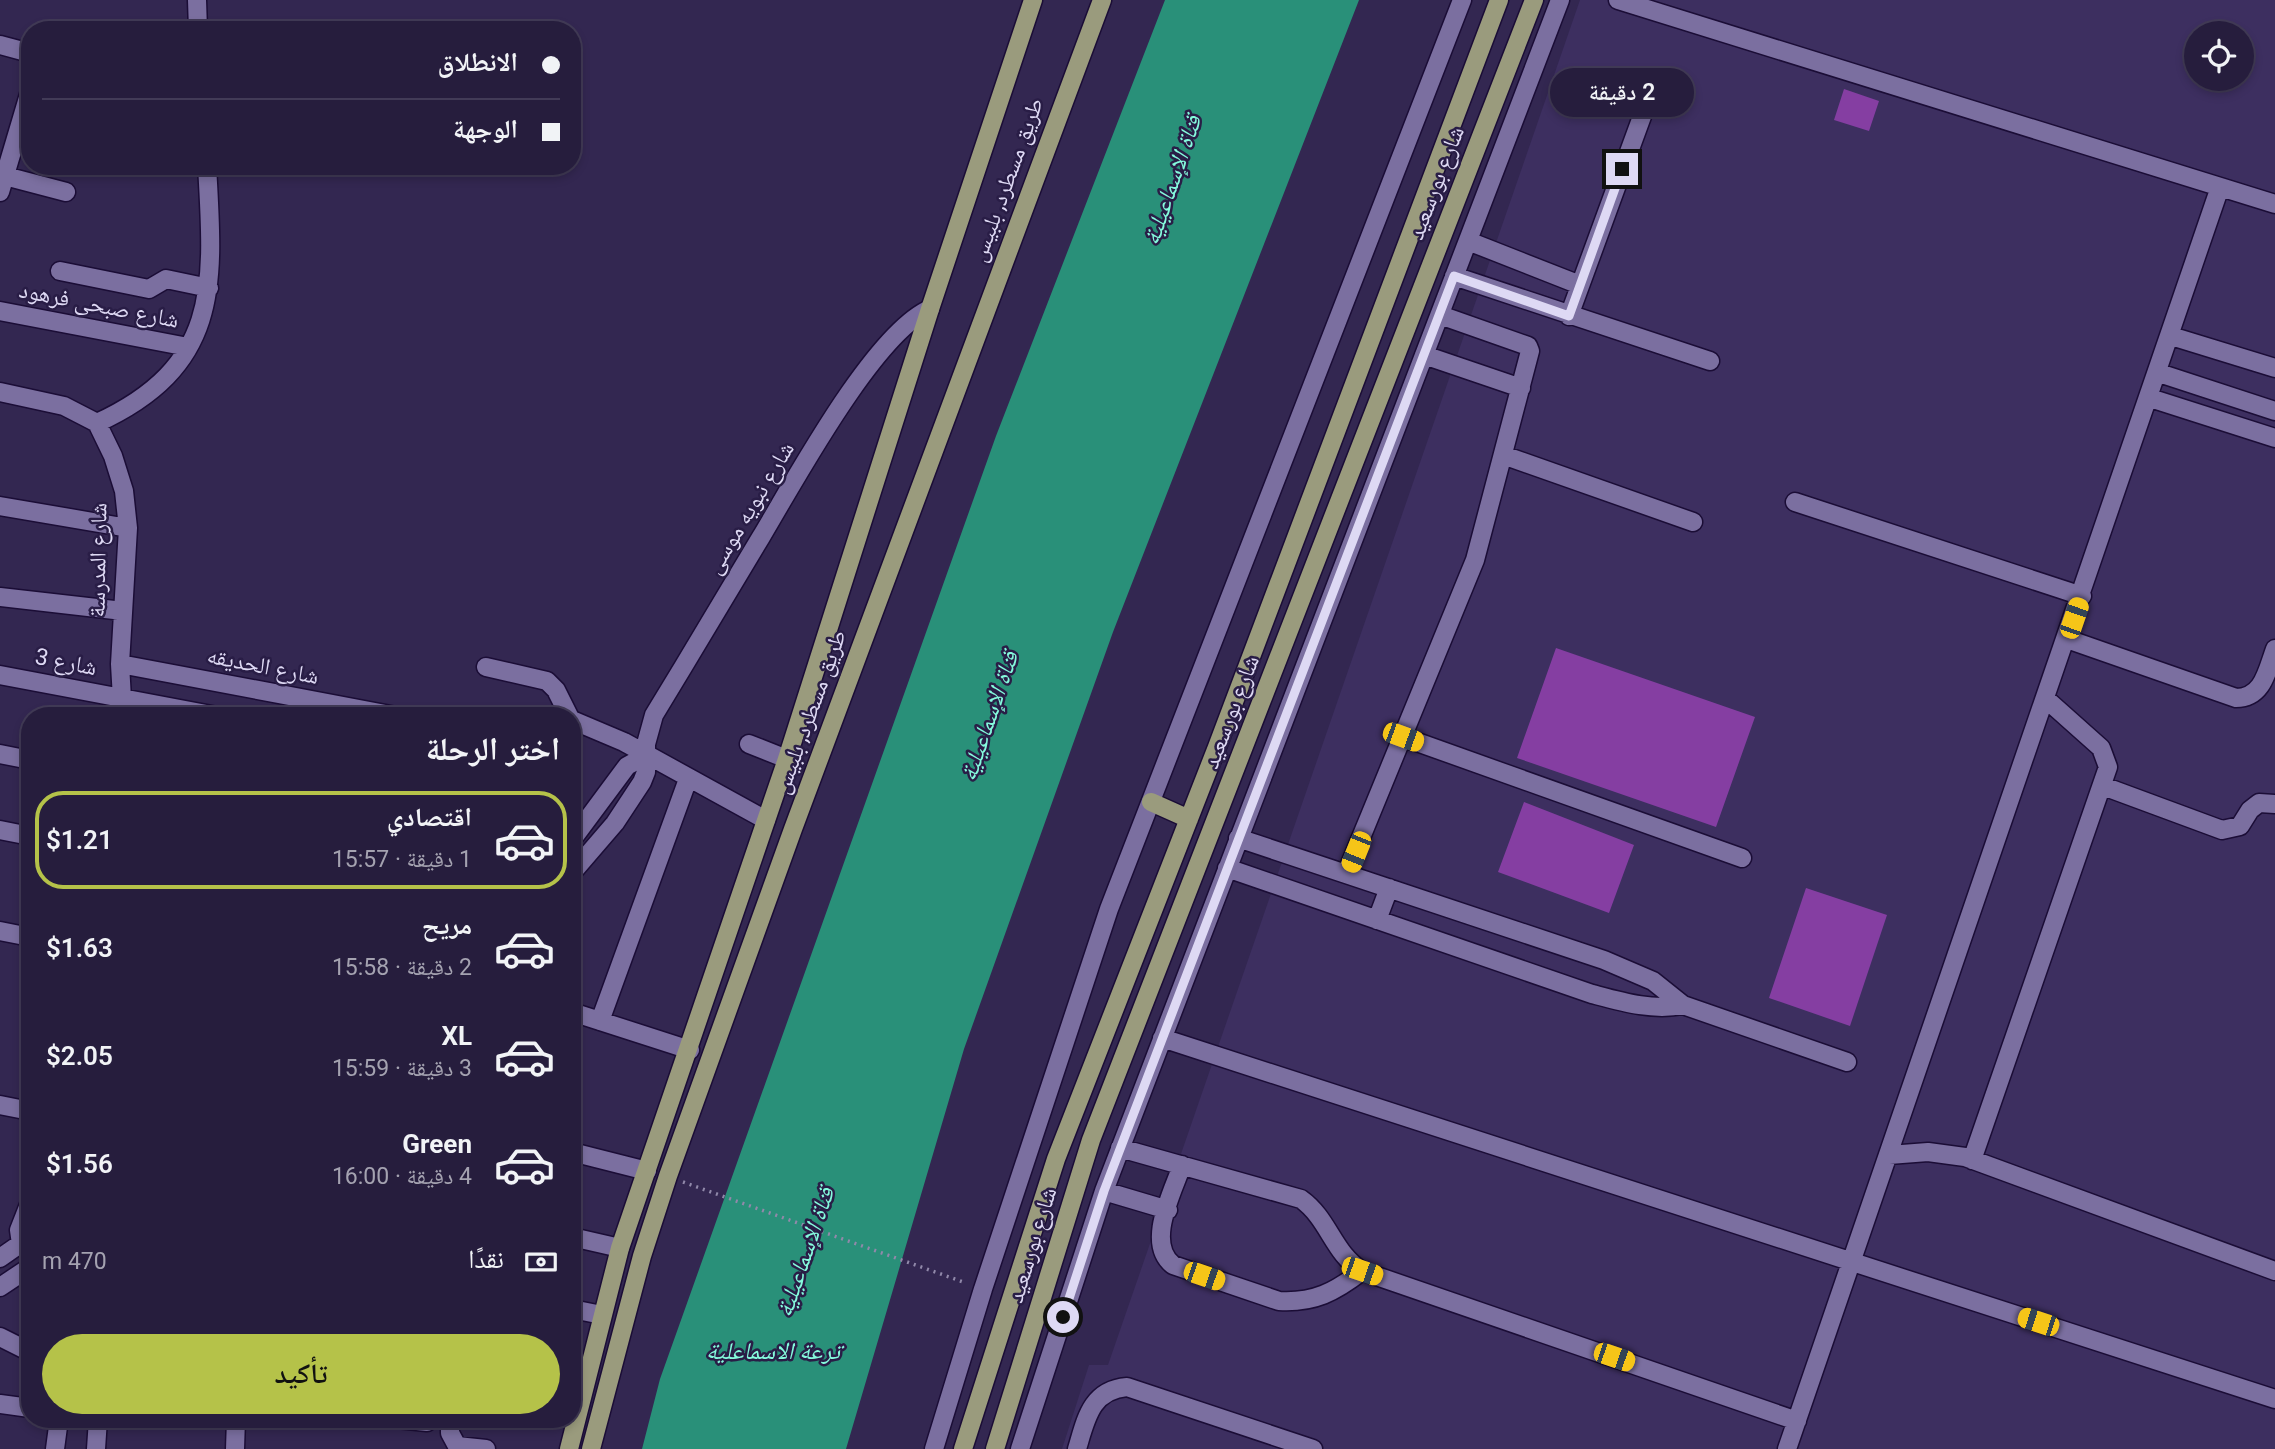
<!DOCTYPE html>
<html lang="ar">
<meta charset="utf-8">
<style>
:root{--surface:#261d3d;--page:#2e2644;--text:#f1f3f6;--muted:#a4a2b0;--line:#423b57;--accent:#b5c249}
body{margin:0;font-family:Roboto,"Noto Naskh Arabic",sans-serif;background:var(--page);color:var(--text);direction:rtl;height:100vh;display:flex;flex-direction:column;font-size:26px;white-space:nowrap}
*{box-sizing:border-box;margin:0}
p{font-size:23px;color:var(--muted)}
.icon{flex:none;width:38px;height:38px;fill:none;stroke:currentColor;stroke-width:2;stroke-linecap:round;stroke-linejoin:round}
.map{position:relative;flex:1;overflow:hidden;direction:ltr}
.drawer{position:absolute;left:21px;top:707px;width:560px;height:721px;display:flex;flex-direction:column;background:var(--surface);border-radius:28px;box-shadow:0 4px 10px #0003,0 0 0 2px var(--line);direction:rtl}
.drawer>*{flex:none}
.top-card{position:absolute;left:21px;top:21px;width:560px;height:154px;border-radius:28px;box-shadow:0 4px 10px #0003,0 0 0 2px var(--line);direction:rtl;display:grid;align-content:center;height:154px;padding:0 21px;background:var(--surface)}
.buttons{position:absolute;left:2184px;top:21px;display:grid;gap:14px}
.buttons a{display:grid;place-items:center;width:70px;height:70px;border-radius:50%;background:var(--surface);box-shadow:0 4px 10px #0003,0 0 0 2px var(--line);font-size:35px}
.end{position:absolute;width:32px;height:32px;margin:-16px;border:9px solid #ded9f4;background:#111;box-shadow:0 0 0 4px #111}
.from{border-radius:50%}
.bubble{position:absolute;height:49px;border-radius:24px;background:var(--surface);box-shadow:0 4px 10px #0003,0 0 0 2px var(--line);font-size:23px;font-weight:600;line-height:49px;text-align:center;direction:rtl}
.car{position:absolute;width:21px;height:42px;margin:-21px -10px;border-radius:9px;box-shadow:0 0 5px 2px #0007;background:linear-gradient(#f5c518 24%,#345 0 40%,#f5c518 0 76%,#345 0 86%,#f5c518 0)}
.top-card b{display:flex;align-items:center;gap:24px;height:66px;font-size:26px}
.top-card b+b{border-top:2px solid var(--line)}
.top-card i{width:18px;height:18px;background:var(--text)}
ul{padding:0;list-style:none}
li{display:flex;align-items:center;gap:21px;height:98px;margin:0 14px 10px;padding:0 7px;border:4px solid transparent;border-radius:28px}
li div{flex:1}
li b{display:block;font-size:26px}
li em{font-style:normal;font-weight:600}
li.on{border-color:var(--accent)}
li>.icon{width:63px;height:63px;stroke-width:1.5}
h2{padding:0 21px;font-size:32px;line-height:84px}
.pay{display:flex;align-items:center;gap:18px;height:77px;padding:0 21px;font-size:26px}
.pay p{margin-inline-start:auto}
.primary-button{display:flex;gap:14px;margin-top:auto;padding:14px 21px}
.primary-button a{flex:1;height:80px;border-radius:42px;background:var(--accent);color:#111;font-size:28px;font-weight:600;line-height:80px;text-align:center}
.map>svg:first-child{display:block}
.built{fill:#3d2f60;fill-rule:evenodd}
.water{fill:#299079}
.building{fill:#853ea2}
.lines{fill:none;stroke-linecap:round;stroke-linejoin:round}
.minor-casing{stroke:#1b0d36;stroke-width:21}
.major-casing{stroke:#1b0d36;stroke-width:21}
.path{stroke:#9189aa;stroke-width:3.5;stroke-dasharray:2 5;stroke-linecap:butt}
.minor{stroke:#7b6fa0;stroke-width:18}
.major{stroke:#9a9b7d;stroke-width:18}
.route{stroke:#ded9f4;stroke-width:9}
.labels{text-anchor:middle;dominant-baseline:central;stroke-width:5;stroke-linejoin:round;paint-order:stroke}
.street-label{font-size:23px;fill:#ded9f4;stroke:#291d46}
.water-label{font-size:24px;font-style:italic;fill:#85fbdd;stroke:#291d46}
</style>
<div class="map">
<svg width="2275" height="1449" viewBox="0 0 2275 1449">
<rect width="100%" height="100%" fill="#332751"/>
<path class="built" d="M1580,0h695v1449h-1213l27,-84h19zM2196,33h46v46h-46z"/>
<path class="water" d="M1165,0h194l-246,632 -149,417 -118,400h-204l18,-70 336,-943z"/>
<path class="building" d="M1844,89l35,12 -10,30 -35,-11z
M1556,648l199,69 -39,110 -199,-69z
M1524,802l110,43 -25,68 -111,-41z
M1806,888l81,27 -37,111 -81,-28z"/>
<g class="lines">
<defs>
<path id="minor" d="M197,0l1,30
M1618,0l657,204
M0,45l30,8
M5,176l61,16
M0,192l30,-101
M1468,241l112,44
M60,271l89,18 17,-10 43,9
M1454,276l256,85
M0,311l188,36
M1569,316l79,-216
M2171,336l104,32
M1424,355l97,33
M2159,373l116,38
M0,392l64,14 33,17
M2150,398l125,40
M97,423c124,-57 117,-138 110,-257
M97,423l16,33 11,35 4,37 -8,136 3,52
M1503,455l190,67
M1795,502l287,94
M0,506l128,22
M0,597l123,14
M2067,639l169,59c27,0 31,-27 39,-49
M120,664l276,52
M486,667l61,14 9,9 13,26
M0,675l217,41
M572,720l52,22 142,78
M1403,737l339,121
M749,744l38,15
M0,754l30,6
M2103,786l119,44 18,-4 10,-16 9,-7 16,1
M0,830l30,6
M1238,838l366,122 49,21 30,24 164,57
M572,840l55,-74 18,-10
M1227,868l365,126c30,8 60,17 91,11
M572,873l43,-50 27,-41 4,-10v-28l8,-29c36,-59 71,-118 107,-178 33,-55 113,-204 169,-228
M1346,874l129,-314 55,-209 -2,-5 -88,-31
M1377,920l12,-32
M0,931l30,6
M572,1012l118,38
M600,1021l88,-242
M1162,1038l1113,361
M0,1105l30,6
M1120,1148l181,51c28,20 32,54 61,72l435,150
M572,1152l75,19
M1889,1155l39,-3 37,5 310,114
M1972,1160l136,-393 -7,-19 -55,-49
M1182,1165c-9,27 -37,78 -9,100l106,36c35,2 56,-9 83,-30
M1104,1191l64,19
M572,1237l48,11
M21,1244l-2,-14 11,-28
M0,1258l30,-21
M0,1287l30,-20
M572,1309l30,6
M0,1337l30,15
M0,1404l30,4
M397,1419l30,3
M450,1419v14l7,13 29,3
M55,1449l4,-30
M96,1449l2,-30
M235,1449l1,-30
M934,1449l49,-160 126,-380 353,-909
M1020,1449l84,-258 456,-1191
M1077,1449c9,-30 14,-59 50,-62l186,62
M1787,1449l433,-1262"/>
<path id="major" d="M1151,802l38,17
M569,1449l51,-201 167,-489 143,-450 103,-309
M591,1449l51,-193 26,-80 125,-347 309,-829
M963,1449l93,-290 161,-412 282,-747
M995,1449l96,-309 443,-1140"/>
</defs>
<use href="#minor" class="minor-casing"/>
<use href="#major" class="major-casing"/>
<path class="path" d="M683,1182l283,101"/>
<use href="#minor" class="minor"/>
<use href="#major" class="major"/>
</g>
<g class="lines">
<path class="route" d="M1063,1317l41,-126 350,-915 115,40 53,-147"/>
</g>
<g class="labels">
<g class="street-label">
<text transform="translate(1007 180) rotate(-70)">طريق مسطرد, بلبيس</text>
<text transform="translate(1436 183) rotate(-69)">شارع بورسعيد</text>
<text transform="translate(99 305) rotate(11)">شارع صبحى فرهود</text>
<text transform="translate(750 508) rotate(-59)">شارع نبويه موسى</text>
<text transform="translate(98 560) rotate(-89)">شارع المدرسة</text>
<text transform="translate(66 662) rotate(11)">شارع 3</text>
<text transform="translate(263 666) rotate(11)">شارع الحديقه</text>
<text transform="translate(810 712) rotate(-70)">طريق مسطرد, بلبيس</text>
<text transform="translate(1231 712) rotate(-69)">شارع بورسعيد</text>
<text transform="translate(1032 1245) rotate(-73)">شارع بورسعيد</text>
</g>
<g class="water-label">
<text transform="translate(1172 180) rotate(-71)">قناة الإسماعيلية</text>
<text transform="translate(989 716) rotate(-71)">قناة الإسماعيلية</text>
<text transform="translate(805 1252) rotate(-71)">قناة الإسماعيلية</text>
<text x="773" y="1351">ترعة الاسماعلية</text>
</g>
</g>
</svg>
<div class="buttons">
<a><svg class="icon" aria-label="locate" viewBox="0 0 24 24"><circle cx="12" cy="12" r="6"/><path d="M12 2v4M12 18v4M2 12h4M18 12h4"/></svg></a>
</div>
<i class="end from" style="left:1063px;top:1317px"></i>
<i class="end" style="left:1622px;top:169px"></i>
<div class="bubble" style="left:1550px;top:68px;width:144px">2 دقيقة</div>
<i class="car" style="left:2074px;top:618px;rotate:19deg"></i>
<i class="car" style="left:1403px;top:737px;rotate:110deg"></i>
<i class="car" style="left:1356px;top:852px;rotate:202deg"></i>
<i class="car" style="left:1362px;top:1271px;rotate:109deg"></i>
<i class="car" style="left:1204px;top:1276px;rotate:109deg"></i>
<i class="car" style="left:2038px;top:1322px;rotate:288deg"></i>
<i class="car" style="left:1614px;top:1357px;rotate:109deg"></i>
<div class="top-card">
<b><i class="from"></i>الانطلاق</b>
<b><i></i>الوجهة</b>
</div>
<section class="drawer">
<h2>اختر الرحلة</h2>
<ul>
<li class="on"><svg class="icon" aria-label="car" viewBox="0 0 24 24"><path d="M5 17H2v-5l4-1 3-4h7l3 4 3 1v5h-3M9 17h6M6 11h13"/><circle cx="7" cy="17" r="2"/><circle cx="17" cy="17" r="2"/></svg><div><b>اقتصادي</b><p>1 دقيقة · 15:57</p></div><em>$1.21</em></li>
<li><svg class="icon" aria-label="car" viewBox="0 0 24 24"><path d="M5 17H2v-5l4-1 3-4h7l3 4 3 1v5h-3M9 17h6M6 11h13"/><circle cx="7" cy="17" r="2"/><circle cx="17" cy="17" r="2"/></svg><div><b>مريح</b><p>2 دقيقة · 15:58</p></div><em>$1.63</em></li>
<li><svg class="icon" aria-label="car" viewBox="0 0 24 24"><path d="M5 17H2v-5l4-1 3-4h7l3 4 3 1v5h-3M9 17h6M6 11h13"/><circle cx="7" cy="17" r="2"/><circle cx="17" cy="17" r="2"/></svg><div><b>XL</b><p>3 دقيقة · 15:59</p></div><em>$2.05</em></li>
<li><svg class="icon" aria-label="car" viewBox="0 0 24 24"><path d="M5 17H2v-5l4-1 3-4h7l3 4 3 1v5h-3M9 17h6M6 11h13"/><circle cx="7" cy="17" r="2"/><circle cx="17" cy="17" r="2"/></svg><div><b>Green</b><p>4 دقيقة · 16:00</p></div><em>$1.56</em></li>
</ul>
<div class="pay"><svg class="icon" aria-label="cash" viewBox="0 0 24 24"><path d="M3 7h18v10H3z"/><circle cx="12" cy="12" r="2"/></svg>نقدًا<p>470 m</p></div>
<div class="primary-button"><a>تأكيد</a></div>
</section>
</div>
